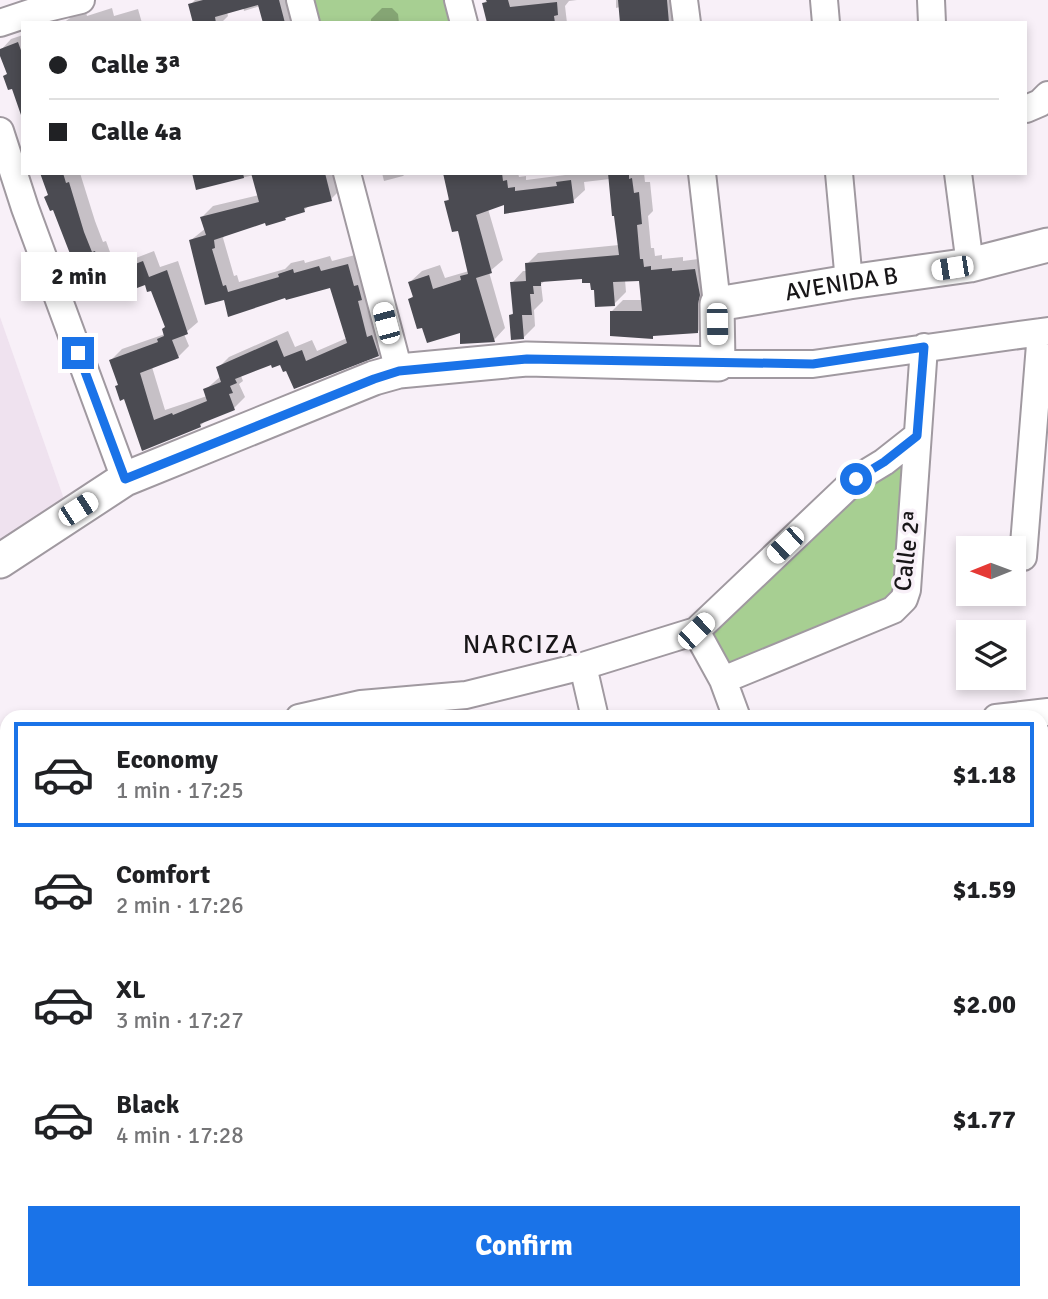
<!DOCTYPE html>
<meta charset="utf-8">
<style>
:root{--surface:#fff;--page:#f2f2f2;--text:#202124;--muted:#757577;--line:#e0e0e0;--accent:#1a73e8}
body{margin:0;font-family:Signika,sans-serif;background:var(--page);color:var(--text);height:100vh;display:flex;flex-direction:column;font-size:26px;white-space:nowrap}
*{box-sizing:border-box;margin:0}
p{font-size:23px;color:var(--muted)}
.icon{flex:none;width:38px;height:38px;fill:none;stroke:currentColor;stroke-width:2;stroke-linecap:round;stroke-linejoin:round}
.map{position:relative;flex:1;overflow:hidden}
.sheet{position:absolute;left:0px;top:710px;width:1048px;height:590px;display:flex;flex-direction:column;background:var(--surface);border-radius:21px 21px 0 0;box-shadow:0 4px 10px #0003}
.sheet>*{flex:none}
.top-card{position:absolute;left:21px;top:21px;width:1006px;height:154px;border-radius:0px;box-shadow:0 4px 10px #0003;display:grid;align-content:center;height:154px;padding:0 28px;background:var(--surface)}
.needle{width:46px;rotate:269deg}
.controls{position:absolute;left:956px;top:536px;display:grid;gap:14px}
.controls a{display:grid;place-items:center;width:70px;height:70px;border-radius:0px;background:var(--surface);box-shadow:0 4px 10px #0003;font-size:35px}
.end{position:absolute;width:32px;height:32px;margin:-16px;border:9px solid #1a73e8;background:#fff;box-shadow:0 0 0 4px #fff}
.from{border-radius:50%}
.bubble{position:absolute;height:49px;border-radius:0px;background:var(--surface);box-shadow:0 4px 10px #0003;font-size:23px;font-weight:700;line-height:49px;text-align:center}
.car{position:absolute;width:21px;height:42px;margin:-21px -10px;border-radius:9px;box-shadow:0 0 5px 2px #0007;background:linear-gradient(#fff 24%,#345 0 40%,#fff 0 76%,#345 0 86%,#fff 0)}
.top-card b{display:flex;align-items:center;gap:24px;height:66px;font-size:26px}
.top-card b+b{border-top:2px solid var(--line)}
.top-card i{width:18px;height:18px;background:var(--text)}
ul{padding:12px 0 0;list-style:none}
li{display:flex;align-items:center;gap:21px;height:105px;margin:0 14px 10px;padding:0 14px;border:4px solid transparent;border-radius:0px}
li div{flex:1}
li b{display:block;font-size:26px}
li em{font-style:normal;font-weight:700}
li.active{border-color:var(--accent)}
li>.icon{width:63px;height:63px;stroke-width:1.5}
.cta{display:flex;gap:14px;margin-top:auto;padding:14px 28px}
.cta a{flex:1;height:80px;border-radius:0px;background:var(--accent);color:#fff;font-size:28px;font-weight:700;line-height:80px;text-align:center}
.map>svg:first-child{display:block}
.built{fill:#efe2ef}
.green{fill:#a7cf92}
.shadow{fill:#0003}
.building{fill:#4b4b52}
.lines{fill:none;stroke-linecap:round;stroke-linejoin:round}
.minor-casing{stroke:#a099a0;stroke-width:30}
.major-casing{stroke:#a099a0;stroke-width:37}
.minor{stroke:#fff;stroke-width:26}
.major{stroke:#fff;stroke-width:33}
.route{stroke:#1a73e8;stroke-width:9}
.labels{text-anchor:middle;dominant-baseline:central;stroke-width:7;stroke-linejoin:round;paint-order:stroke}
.street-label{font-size:24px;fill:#181618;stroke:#f8f0f8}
.neighbourhood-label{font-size:26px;letter-spacing:2px;fill:#181618;stroke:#f8f0f8}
</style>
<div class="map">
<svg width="1048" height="1299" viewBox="0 0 1048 1299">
<rect width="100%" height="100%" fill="#f8f0f8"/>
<path class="built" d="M0,317l64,182 -64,43z"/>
<path class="green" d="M309,0h142l6,23h-141z
M902,463l-5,125 -8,17 -164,65 -14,-38 155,-149z"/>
<path class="shadow" d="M195,0h97l6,23h-33l-5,-17 -16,5 -1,-4 -16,5 1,4 -7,7h-30l3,-4 -4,-14z
M487,0h90l-8,1 -4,5 2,17h-79l-5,-19z
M616,0h63l1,14 -9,9h-22l-29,-16 -4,1z
M112,8l2,8 24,-7 4,14h-79l10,-7 13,-4 1,4z
M382,8h10l6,6 1,9h-28v-4z
M23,35v72l-23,-56 11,-12z
M42,173h38l15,48 8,21 3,-1 9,25 39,-15 6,16 18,-6 20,61 -14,12 5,12 -11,11 -26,10 13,43 42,-14 -2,-6 16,-14 -3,-8 11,-11 59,-26 7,16 17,-7 5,11 30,-13 -16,-52 -45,10 -61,2 -34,-58 15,-12 -4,-11 11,-11 46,-11 -5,-20 -57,13 -4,-15h145l4,15 -11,11 -21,6 -6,5 -15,5 -4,4 -19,2 -41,14 -2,3 11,38 3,-1 2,7 46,-13 6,-6 13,-3 1,3 25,-7 2,5 27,-7 30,90 -11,11 -91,13 -6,-5 -9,-1 -31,14 2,5 -4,3 6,13 -11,11 -28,12 -6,6 -57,23 -32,-89 11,-11 43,-15 1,-8 -14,-37 -6,-6 -9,-1 -15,6 -46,-25z
M382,173h24l-3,3 -19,5z
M443,173h75l1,4 7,-1v4l39,-5v-2h79l1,9h5l3,29 -5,5 3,32h3l1,8 7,-1v4l21,-2v4l23,-3 3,62 -12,12 -85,-21 11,-11h19l-1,-20h-16l1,12 -12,12 -18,-16 -4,-7 -8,-4 -38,3 -5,4 2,17 -9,9 1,16 -12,12 -12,-23 3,-3 -2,-29 11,-12h4v-7l11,-11 81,-8 -9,-66 -26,3 1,8 -12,11 -68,2 -17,6 15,51 -14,12 16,56 -11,12 -33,-9 -51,-32 4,-4 -4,-13 12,-11 18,-6 5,13 24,-7 -10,-43 -13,-26 4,-5z
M1044,1087l4,13v91l-4,-14 -3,1v-90z
M878,1293h36l3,6h-37z"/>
<path class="building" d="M203,0h76l6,23h-22l-5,-18 -43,12 1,6h-23l-5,-19z
M486,0h22l2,7 47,-5 1,13 -4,1 1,7h-68l-5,-20 5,-1z
M618,0h49l2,23h-49z
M18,42l5,14v58l-2,1 -9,-26 -4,1 -5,-14 4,-2 -7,-18v-7z
M40,173h23l3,10 3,-1 15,50 8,20 3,-1 9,25 39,-15 6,16 18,-7 21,64 -16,6 7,18 -39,15 14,47 18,-7 1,2 34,-14 -4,-12 18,-7 -5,-15 61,-27 7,17 18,-7 4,11 41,-18 -17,-55 -44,12 -1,-2 -57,19 -4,-17 -19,5 -16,-65 17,-5 -6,-18 59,-15 -8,-29h74l7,28 -28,7 1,4 -20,6 1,2 -20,6 -1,-3 -51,17 1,8 -3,1 11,37 3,-1 2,7 51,-15 -1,-3 15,-5 1,4 25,-7 2,5 27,-7 6,22 4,-1 4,15 -4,1 9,36 5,-2 7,21 -85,33 -8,-18 -3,1 -3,-7 -8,3 -1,-3 -36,14 2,4 -7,3 3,7 -4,1 6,16 -35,14 1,3 -59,24 -18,-52 -4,2 -5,-15 3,-1 -9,-25 49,-18 -1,-3 7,-3 -2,-7 3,-2 -14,-36 -4,1 -2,-7 -8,3 -1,-4 -15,6 -1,-3 -33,13 -8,-21 -3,1 -5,-14 3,-2 -21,-54 -3,1 -6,-14 4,-2z
M192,173h51l1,5 -48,12z
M443,173h59l1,8 4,-1 1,8 7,-1v4l42,-5 -1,-4 15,-2 3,23 -70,11v-9l-28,10 16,58 -16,5 19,64 -35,2v-11l-33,10 -5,-15 -5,1 -9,-30 5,-2 -5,-15 21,-7 4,14 28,-9 -1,-4 8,-2 -10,-43 -6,1 -8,-31 5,-1z
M608,173h21v6l3,-1 2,15 5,-1 3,32 -5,1 3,34h3l1,8 7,-1v4l21,-2v3l23,-2 5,26 -2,9v29l-45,3v3l-43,-3v-25h32l-3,-30 -26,1 2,24 -20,1 -1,-17h-3l-1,-7h-8v-4l-41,3v4h-8l1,8h-4l2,21h-10l2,24 -13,1 -2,-25 4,-1 -3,-32 16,-1 -1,-18 94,-8 -5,-39h-2z"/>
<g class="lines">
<defs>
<path id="minor" d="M300,0l6,23
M458,0l6,23
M684,0l3,23
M824,0l2,23
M931,0l1,23
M0,23l39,-13 42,-10
M1026,109l14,-6 8,-8
M0,131l25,77 100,271
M347,173l52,198
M702,173l15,131
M839,173l10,109
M958,173l12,92
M718,364h95l235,-33
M1023,557l18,-225
M696,631l27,49 14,38
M583,666l12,52
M723,680l170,-70 11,-11 3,-9 17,-243
M299,718l62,-14 105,-9 117,-29 113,-35 160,-152 28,-17 33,-26
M996,718l52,-6
M0,850l7,12
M0,906l7,-5
M1041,976l7,-2
M1041,1011l7,24
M0,1116l7,-4
M581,1293l2,6
M695,1293l1,6
M806,1293l2,6
M921,1293l2,6
M124,1299l9,-6"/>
<g id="major">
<path id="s1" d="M0,561l125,-82 249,-101 25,-7 128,-12 191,5 -1,-60 132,-22 121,-17 78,-20"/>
</g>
</defs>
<use href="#minor" class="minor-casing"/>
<use href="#major" class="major-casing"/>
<use href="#minor" class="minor"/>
<use href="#major" class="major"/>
</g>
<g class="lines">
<path class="route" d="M78,353l47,126 249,-100 25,-8 128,-12 286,5 111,-17 -7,89 -33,26 -28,17"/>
</g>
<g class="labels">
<g class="street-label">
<text stroke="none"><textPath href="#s1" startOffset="950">AVENIDA B</textPath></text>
<text transform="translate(907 551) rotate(-83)">Calle 2ª</text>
</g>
<g class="neighbourhood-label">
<text x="521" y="645">NARCIZA</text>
</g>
</g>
</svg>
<div class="controls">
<a><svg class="needle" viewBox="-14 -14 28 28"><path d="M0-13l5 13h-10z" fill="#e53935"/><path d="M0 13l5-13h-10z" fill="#757577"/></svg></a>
<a><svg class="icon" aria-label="layers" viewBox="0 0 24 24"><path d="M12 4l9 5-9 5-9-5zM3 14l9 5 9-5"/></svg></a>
</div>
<i class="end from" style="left:856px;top:479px"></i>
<i class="end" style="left:78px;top:353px"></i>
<div class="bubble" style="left:21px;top:252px;width:116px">2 min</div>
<i class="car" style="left:952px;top:268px;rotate:261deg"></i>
<i class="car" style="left:386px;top:323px;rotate:345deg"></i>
<i class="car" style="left:717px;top:324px;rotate:179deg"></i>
<i class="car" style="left:78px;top:509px;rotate:57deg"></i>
<i class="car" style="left:785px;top:545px;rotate:226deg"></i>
<i class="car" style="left:696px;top:631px;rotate:46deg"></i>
<div class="top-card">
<b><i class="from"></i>Calle 3ª</b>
<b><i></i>Calle 4a</b>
</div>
<section class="sheet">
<ul>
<li class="active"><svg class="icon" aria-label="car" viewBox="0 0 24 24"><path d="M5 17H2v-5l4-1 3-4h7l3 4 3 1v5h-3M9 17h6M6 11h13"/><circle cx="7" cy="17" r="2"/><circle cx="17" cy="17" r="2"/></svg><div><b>Economy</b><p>1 min · 17:25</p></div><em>$1.18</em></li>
<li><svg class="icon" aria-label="car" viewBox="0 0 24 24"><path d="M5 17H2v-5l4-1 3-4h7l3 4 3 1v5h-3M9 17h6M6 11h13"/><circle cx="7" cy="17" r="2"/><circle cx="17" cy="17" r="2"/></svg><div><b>Comfort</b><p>2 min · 17:26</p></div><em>$1.59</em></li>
<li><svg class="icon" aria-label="car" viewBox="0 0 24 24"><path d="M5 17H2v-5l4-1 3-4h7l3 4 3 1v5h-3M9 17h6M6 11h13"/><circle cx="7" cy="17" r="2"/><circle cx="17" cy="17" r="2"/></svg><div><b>XL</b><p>3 min · 17:27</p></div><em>$2.00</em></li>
<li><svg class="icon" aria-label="car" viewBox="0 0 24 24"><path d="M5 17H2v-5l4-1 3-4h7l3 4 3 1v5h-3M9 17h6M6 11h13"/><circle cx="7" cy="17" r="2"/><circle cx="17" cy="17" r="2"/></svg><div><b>Black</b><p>4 min · 17:28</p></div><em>$1.77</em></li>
</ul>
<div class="cta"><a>Confirm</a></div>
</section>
</div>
